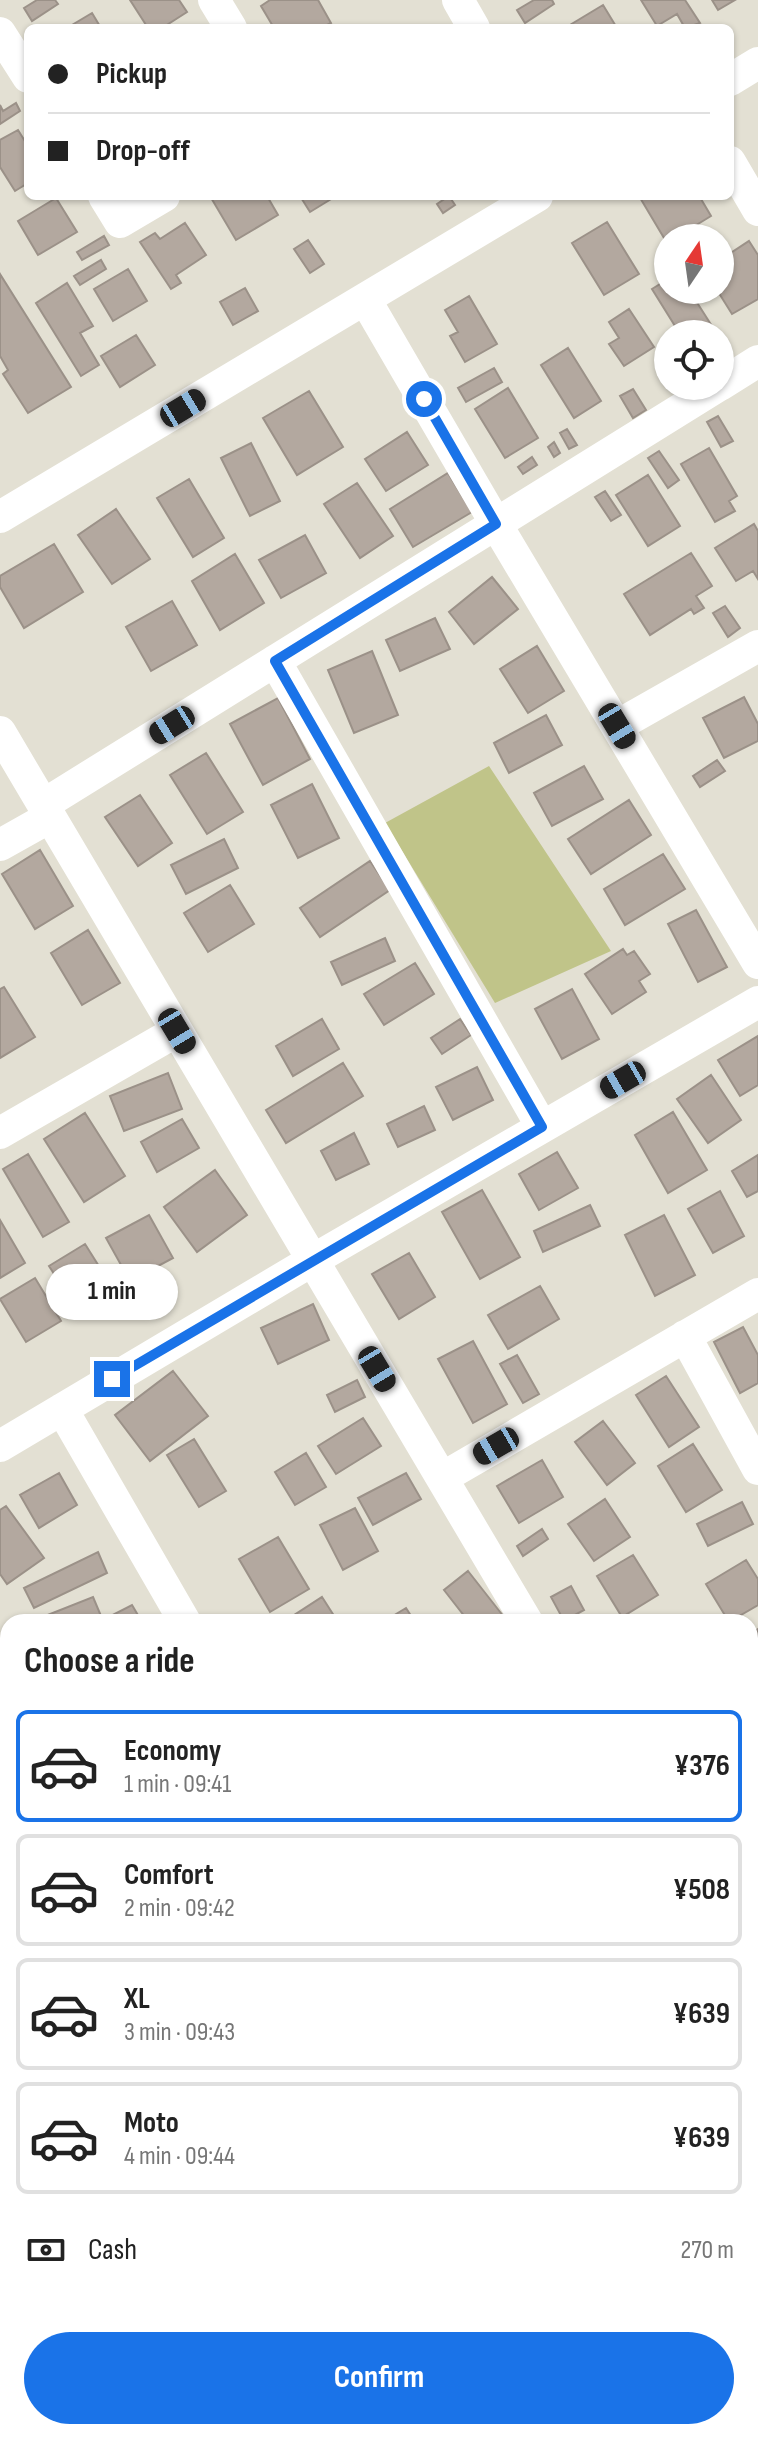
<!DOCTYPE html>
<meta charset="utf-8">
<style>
:root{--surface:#fff;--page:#f2f2f2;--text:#222;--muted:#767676;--line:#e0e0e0;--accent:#1a73e8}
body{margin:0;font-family:"Sofia Sans Condensed",sans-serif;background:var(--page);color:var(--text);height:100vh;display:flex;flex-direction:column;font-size:30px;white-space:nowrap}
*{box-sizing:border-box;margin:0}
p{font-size:26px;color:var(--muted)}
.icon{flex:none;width:44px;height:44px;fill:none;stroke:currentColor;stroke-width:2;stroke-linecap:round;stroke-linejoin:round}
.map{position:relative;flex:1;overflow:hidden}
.details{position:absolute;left:0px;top:1614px;width:758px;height:826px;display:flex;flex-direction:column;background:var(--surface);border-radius:24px 24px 0 0;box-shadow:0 2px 6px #0004}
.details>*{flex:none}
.banner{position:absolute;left:24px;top:24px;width:710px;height:176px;border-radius:12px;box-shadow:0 2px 6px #0004;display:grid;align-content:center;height:176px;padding:0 24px;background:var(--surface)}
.needle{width:52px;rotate:13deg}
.controls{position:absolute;left:654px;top:224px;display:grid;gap:16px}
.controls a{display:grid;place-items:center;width:80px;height:80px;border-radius:50%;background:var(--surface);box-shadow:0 2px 6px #0004;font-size:40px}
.end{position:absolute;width:36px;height:36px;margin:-18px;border:10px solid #1a73e8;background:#fff;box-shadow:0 0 0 4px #fff}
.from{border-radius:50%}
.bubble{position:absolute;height:56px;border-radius:28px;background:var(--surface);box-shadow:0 2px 6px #0004;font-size:26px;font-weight:700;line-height:56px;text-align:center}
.car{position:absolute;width:24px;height:48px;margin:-24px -12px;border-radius:10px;box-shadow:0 0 6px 2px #0007;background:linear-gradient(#222 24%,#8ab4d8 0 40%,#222 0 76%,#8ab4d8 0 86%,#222 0)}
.banner b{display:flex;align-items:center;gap:28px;height:76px;font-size:30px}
.banner b+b{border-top:2px solid var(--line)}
.banner i{width:20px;height:20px;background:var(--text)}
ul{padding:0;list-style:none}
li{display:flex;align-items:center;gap:24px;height:112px;margin:0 16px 12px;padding:0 8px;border:4px solid var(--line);border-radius:12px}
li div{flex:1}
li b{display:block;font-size:30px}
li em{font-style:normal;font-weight:700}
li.active{border-color:var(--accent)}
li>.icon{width:72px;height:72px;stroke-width:1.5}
h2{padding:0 24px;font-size:36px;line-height:96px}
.pay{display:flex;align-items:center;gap:20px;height:88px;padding:0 24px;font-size:30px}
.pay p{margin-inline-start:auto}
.primary-button{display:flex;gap:16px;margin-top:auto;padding:16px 24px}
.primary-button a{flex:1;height:92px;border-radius:48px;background:var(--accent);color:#fff;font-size:32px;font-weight:700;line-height:92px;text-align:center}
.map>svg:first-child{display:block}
.green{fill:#c0c489}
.building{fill:#b3a89f;stroke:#9b9188;stroke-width:2}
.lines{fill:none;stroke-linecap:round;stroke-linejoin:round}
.minor{stroke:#fff;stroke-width:32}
.rail{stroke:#3a3933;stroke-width:6;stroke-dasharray:12 6;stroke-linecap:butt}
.route{stroke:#1a73e8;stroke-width:10}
</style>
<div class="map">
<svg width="758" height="2439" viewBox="0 0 758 2439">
<rect width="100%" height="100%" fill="#e3e0d3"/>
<path class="green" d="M489,766l122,185 -116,52 -110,-180z
M758,1906v533h-758v-90l8,-5v88h742v-522z"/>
<path class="building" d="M37,0h18l3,4 -26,17 -8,-13z
M130,0h49l8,12 -25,16h-14z
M270,0h48l13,23 -10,5h-47l-13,-22z
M534,0h18l2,4 -29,19 -8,-13z
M641,0h44l15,23 -15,5 -8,-14 -20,12z
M712,0h23l-17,10z
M603,5l14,23h-52z
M92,13l9,15h-34z
M16,103l4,8 -20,13v-19l3,6z
M18,130l10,16v37l-13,8 -15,-24v-27z
M210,196h57l11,19 -42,25z
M300,196h36l-26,16z
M449,196l6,9 -12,8 -6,-9z
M639,196h66l-4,3 10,17 -36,22h-7l-1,5z
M56,198l21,34 -39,23 -20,-34z
M607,222l32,52 -35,21 -32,-52z
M185,223l21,32 -30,20 5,8 -10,6 -31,-47 15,-9 5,6z
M104,236l5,9 -27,15 -5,-8z
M308,240l16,24 -14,9 -16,-24z
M749,241l9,14v44l-26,15 -15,-24h3v-30z
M101,260l5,9 -26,16 -6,-9z
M128,269l19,32 -34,20 -19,-32z
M0,274l71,113 -43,26 -25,-39 5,-4 -8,-14z
M668,279v11h21l28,44h-37l-28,-45z
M67,283l26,43 -13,7 19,32 -18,11 -45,-73z
M245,288l13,23 -25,14 -13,-23z
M469,296l28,48 -32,18 -15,-26 8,-4 -13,-22z
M629,309l25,38 -30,19 -15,-22 10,-6 -10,-16z
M136,335l19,30 -35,22 -19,-31z
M568,348l33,53 -27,17 -33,-53z
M494,368l8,14 -36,20 -8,-14z
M508,388l30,50 -33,20 -30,-49z
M633,389l13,21 -13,8 -13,-22z
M309,391l34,56 -46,28 -34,-57z
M718,416l15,25 -12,6 -14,-25z
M567,429l10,16 -8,4 -9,-16z
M407,432l21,33 -42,26 -21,-32z
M554,442l6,11 -6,4 -6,-10z
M251,443l29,58 -30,15 -29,-58z
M709,448l28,48 -8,5 6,10 -20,11 -34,-58z
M659,451l20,29 -11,8 -20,-30z
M532,457l5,8 -14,9 -5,-7z
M448,473l24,39 -59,35 -23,-38z
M648,475l32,51 -32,20 -32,-51z
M189,479l35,59 -31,19 -36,-59z
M357,483l36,53 -33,22 -36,-54z
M605,491l16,24 -10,6 -16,-24z
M116,509l34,50 -38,25 -34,-49z
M754,524l4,7v48l-5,-8 -17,10 -21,-33z
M305,535l21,38 -45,25 -22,-38z
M54,544l29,48 -59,36 -24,-41v-11z
M691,553l21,33 -16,10 8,12 -10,6 -3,-5 -41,26 -26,-41z
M235,554l29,49 -44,27 -28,-49z
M492,577l26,32 -44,35 -25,-32z
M172,601l25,44 -46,26 -25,-44z
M725,606l15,22 -12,9 -15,-24z
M435,618l15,31 -50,22 -14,-31z
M537,646l27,45 -36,22 -28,-44z
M372,651l26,64 -44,18 -26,-63z
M744,697l14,27v17l-34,17 -21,-40z
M278,698l32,61 -47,26 -33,-61z
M546,715l16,30 -53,28 -15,-30z
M206,753l37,59 -36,22 -37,-59z
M717,760l8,11 -25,16 -7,-11z
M584,766l19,33 -51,27 -18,-33z
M312,784l27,54 -41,20 -27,-53z
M140,795l32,48 -34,23 -33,-49z
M629,800l22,35 -60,39 -23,-35z
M224,839l14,29 -52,26 -15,-29z
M40,850l33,56 -38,23 -33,-55z
M663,854l22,35 -60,36 -21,-36z
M370,861l20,29 -70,47 -20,-29z
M230,885l24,39 -46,28 -24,-39z
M696,910l31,57 -29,15 -30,-58z
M88,930l32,53 -38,22 -31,-52z
M385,938l10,23 -53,24 -11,-23z
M623,949l4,6 7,-4 16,23 -11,7 7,11 -34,22 -27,-40z
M415,963l19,31 -50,31 -20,-31z
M4,987l31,50 -35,21v-69z
M572,989l27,50 -37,20 -27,-50z
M322,1019l17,30 -46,27 -17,-30z
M460,1019l11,16 -29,19 -11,-16z
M758,1036v49l-18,11 -22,-36z
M343,1063l20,33 -77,47 -20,-33z
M477,1067l16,33 -40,20 -17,-33z
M168,1073l14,36 -58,22 -14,-35z
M711,1075l30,45 -33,23 -31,-44z
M424,1106l11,24 -37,17 -11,-23z
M673,1112l34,58 -39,23 -33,-58z
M85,1113l40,63 -41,26 -40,-63z
M182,1119l17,29 -42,24 -16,-30z
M354,1133l15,31 -33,16 -15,-29z
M557,1152l21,36 -39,22 -20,-36z
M28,1154l41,68 -26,15 -40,-68z
M758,1155v36l-11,6 -15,-26z
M215,1170l32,45 -50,37 -33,-45z
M482,1190l38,67 -40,22 -38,-67z
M720,1191l24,45 -31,17 -25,-44z
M590,1205l10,21 -57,26 -9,-21z
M149,1215l24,43 -43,23 -24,-43z
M664,1215l31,60 -40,21 -30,-61z
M0,1220l25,43 -25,15z
M85,1244l22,35 -35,23 -23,-36z
M409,1253l26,44 -36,22 -27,-45z
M35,1278l26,43 -35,21 -26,-43z
M540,1286l19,33 -51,30 -20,-34z
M313,1304l16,36 -51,24 -17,-36z
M743,1327l15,28v28l-18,10 -26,-51z
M473,1341l34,63 -34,19 -35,-64z
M517,1355l22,39 -16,9 -23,-39z
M173,1371l35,45 -58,45 -35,-46z
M666,1376l33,51 -30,20 -33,-52z
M357,1380l8,17 -30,15 -8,-17z
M363,1418l18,28 -45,28 -18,-28z
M603,1421l32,42 -28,22 -32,-43z
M194,1439l32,52 -27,16 -32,-52z
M693,1444l29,46 -36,22 -28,-46z
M306,1453l20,34 -31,18 -20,-33z
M542,1460l21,37 -44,26 -22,-37z
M59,1473l18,32 -38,23 -19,-33z
M406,1473l15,26 -48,26 -15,-27z
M605,1499l25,38 -36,24 -26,-37z
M742,1502l11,22 -45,22 -11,-22z
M6,1506l38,52 -37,26 -7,-10v-64z
M355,1508l23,43 -35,19 -23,-45z
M542,1529l6,10 -25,17 -6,-10z
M278,1537l31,52 -39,23 -31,-53z
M98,1552l9,21 -73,35 -10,-20z
M633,1555l25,40 -36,22 -25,-41z
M746,1560l12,19v26l-29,17 -23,-38z
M468,1571l36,46 -6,5h-29l-25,-32z
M571,1586l13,24 -20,11 -13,-24z
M93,1597l8,19 -15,6h-56z
M322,1597l16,25h-52l-1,-1z
M132,1605l10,17h-43z
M406,1608l9,14h-32z
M758,1629v41l-8,-11v-24z
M0,1646l8,13 -8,6z
M8,1686v53l-8,5v-53z
M758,1705v60l-7,3 -1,-58z
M8,2040v62l-3,2 -5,-9v-50z
M8,2118v20l-8,-13z
M0,2184l8,12v15l-8,6z"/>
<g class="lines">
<path class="minor" d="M214,0l17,28
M458,0l16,28
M0,33l28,44
M730,80l28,-17
M730,162l28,48
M104,196l16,26 44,-26
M365,299l131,225 262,439
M720,385l38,-24
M0,517l537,-321
M275,661l267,466
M617,726l141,-80
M0,732l527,890
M43,805l675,-419
M0,845l50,-28
M0,1133l177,-102
M685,1336l73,133
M62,1409l123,213
M0,1446l313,-186 445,-258
M442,1478l316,-184
M750,1870l8,-5
M0,1926l8,14
M0,2008l8,-5
M0,2309l8,-4"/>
<path class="rail" d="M750,2390l8,-4
M750,2419l8,-4
M667,2439l12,-7
M716,2439l12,-7"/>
</g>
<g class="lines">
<path class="route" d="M112,1379l430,-252 -267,-466 221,-137 -72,-125"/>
</g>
</svg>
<div class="controls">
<a><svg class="needle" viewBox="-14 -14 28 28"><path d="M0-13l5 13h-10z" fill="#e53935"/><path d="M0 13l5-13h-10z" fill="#767676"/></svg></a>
<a><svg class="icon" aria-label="locate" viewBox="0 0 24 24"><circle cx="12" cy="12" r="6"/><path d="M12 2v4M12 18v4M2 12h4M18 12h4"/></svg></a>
</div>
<i class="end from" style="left:424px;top:399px"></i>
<i class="end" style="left:112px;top:1379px"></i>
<div class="bubble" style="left:46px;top:1264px;width:132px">1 min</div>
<i class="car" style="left:183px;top:408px;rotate:59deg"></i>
<i class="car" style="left:172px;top:725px;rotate:238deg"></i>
<i class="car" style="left:617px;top:726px;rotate:149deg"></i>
<i class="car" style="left:177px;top:1031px;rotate:149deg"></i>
<i class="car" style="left:623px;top:1080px;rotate:240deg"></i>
<i class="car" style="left:377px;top:1369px;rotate:149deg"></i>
<i class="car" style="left:496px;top:1446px;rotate:240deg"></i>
<div class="banner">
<b><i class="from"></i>Pickup</b>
<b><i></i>Drop-off</b>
</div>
<section class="details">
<h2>Choose a ride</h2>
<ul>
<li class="active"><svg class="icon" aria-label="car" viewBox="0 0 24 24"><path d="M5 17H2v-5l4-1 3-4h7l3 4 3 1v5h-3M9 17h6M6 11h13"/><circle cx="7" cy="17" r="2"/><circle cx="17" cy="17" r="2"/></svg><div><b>Economy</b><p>1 min · 09:41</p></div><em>¥376</em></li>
<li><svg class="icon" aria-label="car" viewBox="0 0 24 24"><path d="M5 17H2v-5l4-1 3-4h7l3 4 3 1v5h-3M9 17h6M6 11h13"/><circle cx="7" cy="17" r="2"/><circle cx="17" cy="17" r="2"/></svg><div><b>Comfort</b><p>2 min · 09:42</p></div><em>¥508</em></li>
<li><svg class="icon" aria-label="car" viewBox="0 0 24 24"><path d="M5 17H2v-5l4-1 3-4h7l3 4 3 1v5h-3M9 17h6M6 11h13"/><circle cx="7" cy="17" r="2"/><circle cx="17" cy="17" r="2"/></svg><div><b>XL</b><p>3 min · 09:43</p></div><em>¥639</em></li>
<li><svg class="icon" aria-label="car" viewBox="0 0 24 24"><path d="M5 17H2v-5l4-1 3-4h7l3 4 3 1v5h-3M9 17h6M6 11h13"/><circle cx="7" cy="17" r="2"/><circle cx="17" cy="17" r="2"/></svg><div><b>Moto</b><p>4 min · 09:44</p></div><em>¥639</em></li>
</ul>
<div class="pay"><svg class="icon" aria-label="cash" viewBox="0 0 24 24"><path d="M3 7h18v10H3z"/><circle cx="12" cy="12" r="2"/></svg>Cash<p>270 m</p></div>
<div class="primary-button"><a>Confirm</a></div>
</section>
</div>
